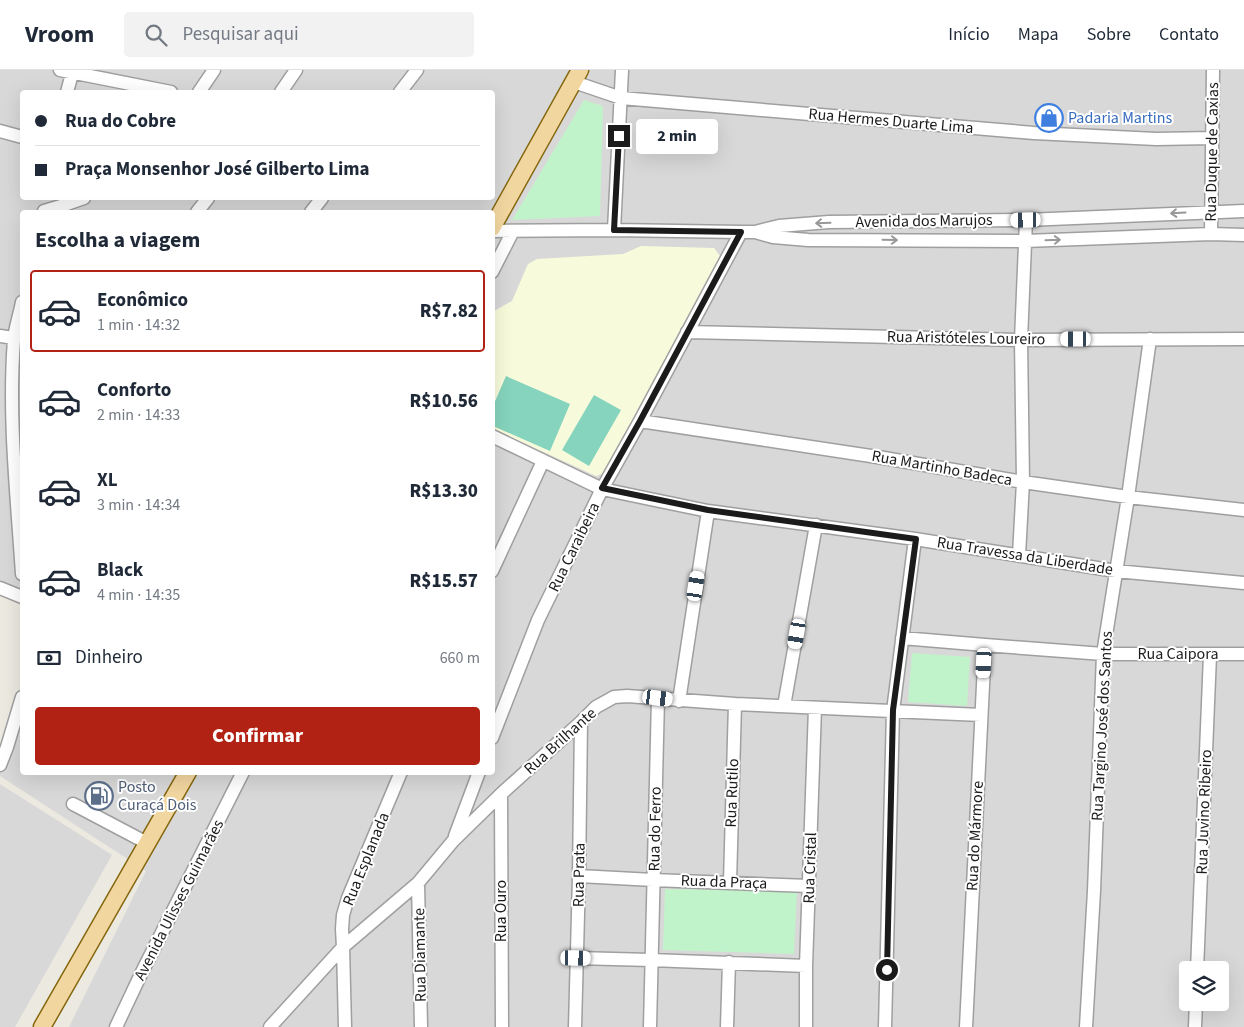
<!DOCTYPE html>
<html lang="pt">
<meta charset="utf-8">
<style>
:root{--surface:#fff;--page:#f2f2f3;--text:#1f2937;--muted:#747a83;--line:#e0e1e3;--accent:#b22214}
body{margin:0;font-family:"Source Sans 3",sans-serif;background:var(--page);color:var(--text);height:100vh;display:flex;flex-direction:column;font-size:19px;white-space:nowrap}
*{box-sizing:border-box;margin:0}
p{font-size:16px;color:var(--muted)}
.icon{flex:none;width:28px;height:28px;fill:none;stroke:currentColor;stroke-width:2;stroke-linecap:round;stroke-linejoin:round}
.map{position:relative;flex:1;overflow:hidden}
.sheet{position:absolute;left:20px;top:140px;width:475px;height:565px;display:flex;flex-direction:column;background:var(--surface);border-radius:5px;box-shadow:0 5px 20px #0002}
.sheet>*{flex:none}
.hud{position:absolute;left:20px;top:20px;width:475px;height:110px;border-radius:5px;box-shadow:0 5px 20px #0002;display:grid;align-content:center;height:110px;padding:0 15px;background:var(--surface)}
.controls{position:absolute;left:1179px;top:891px;display:grid;gap:10px}
.controls a{display:grid;place-items:center;width:50px;height:50px;border-radius:5px;background:var(--surface);box-shadow:0 5px 20px #0002;font-size:25px}
.end{position:absolute;width:22px;height:22px;margin:-11px;border:6px solid #1b1b1b;background:#fff;box-shadow:0 0 0 2px #fff}
.from{border-radius:50%}
.bubble{position:absolute;height:35px;border-radius:5px;background:var(--surface);box-shadow:0 5px 20px #0002;font-size:16px;font-weight:800;line-height:35px;text-align:center}
.car{position:absolute;width:15px;height:30px;margin:-15px -8px;border-radius:6px;box-shadow:0 0 4px 1px #0007;background:linear-gradient(#fff 24%,#345 0 40%,#fff 0 76%,#345 0 86%,#fff 0)}
.hud b{display:flex;align-items:center;gap:18px;height:48px;font-size:19px}
.hud b+b{border-top:1px solid var(--line)}
.hud i{width:12px;height:12px;background:var(--text)}
ul{padding:0;list-style:none}
li{display:flex;align-items:center;gap:15px;height:82px;margin:0 10px 8px;padding:0 5px;border:2px solid transparent;border-radius:5px}
li div{flex:1}
li b{display:block;font-size:19px}
li em{font-style:normal;font-weight:800}
li.on{border-color:var(--accent)}
li>.icon{width:45px;height:45px;stroke-width:1.5}
h2{padding:0 15px;font-size:22px;line-height:60px}
.pay{display:flex;align-items:center;gap:12px;height:55px;padding:0 15px;font-size:19px}
.pay p{margin-inline-start:auto}
.button{display:flex;gap:10px;margin-top:auto;padding:10px 15px}
.button a{flex:1;height:58px;border-radius:5px;background:var(--accent);color:#fff;font-size:20px;font-weight:800;line-height:58px;text-align:center}
header{display:flex;align-items:center;gap:30px;box-sizing:border-box;height:70px;padding:0 25px;background:var(--surface);border-bottom:1px solid var(--line)}
header strong{font-size:24px}
nav{display:flex;gap:28px;margin-inline-start:auto;font-size:18px}
.search{width:350px;height:45px;background:var(--page);display:flex;align-items:center;gap:12px;box-sizing:border-box;padding:0 18px;border-radius:5px;color:var(--muted);font-size:19px}
.map>svg:first-child{display:block}
.residential{fill:#d9d8d8;fill-rule:evenodd}
.education{fill:#f8fbdb}
.park{fill:#c1f3ca}
.pitch{fill:#86d4bd}
.lines{fill:none;stroke-linecap:round;stroke-linejoin:round}
.minor-casing{stroke:#9f9f9f;stroke-width:15}
.major-casing{stroke:#84670e;stroke-width:19}
.minor{stroke:#fff;stroke-width:12}
.major{stroke:#f2d6a0;stroke-width:16}
.oneway{stroke:#989898}
.route{stroke:#1b1b1b;stroke-width:6}
.labels{text-anchor:middle;dominant-baseline:central;stroke-width:4;stroke-linejoin:round;paint-order:stroke}
.shop-label{font-size:16px;fill:#366cbe;stroke:#fff;text-anchor:start}
.street-label{font-size:16px;fill:#1b1b1b;stroke:#fff}
.service-label{font-size:16px;fill:#4e5e75;stroke:#fff;text-anchor:start}
</style>
<header>
<strong>Vroom</strong>
<div class="search"><svg class="icon" aria-label="search" viewBox="0 0 24 24"><circle cx="10" cy="10" r="6"/><path d="M15 15l6 6"/></svg>Pesquisar aqui</div>
<nav><a>Início</a><a>Mapa</a><a>Sobre</a><a>Contato</a></nav>
</header>
<div class="map">
<svg width="1244" height="957" viewBox="0 0 1244 957">
<rect width="100%" height="100%" fill="#ece9e1"/>
<path class="residential" d="M0,0h1244v957h-1175l77,-156 -146,-95v-24l22,-57v77h470v-560h-470v392l-22,-10zM22,22h470v106h-470zM1188,900h32v32h-32z
M0,714l112,71 -97,172h-15z"/>
<path class="education" d="M641,176l73,2 6,8 -115,217 -9,3 -103,-47 -1,-116 2,-2 18,-10 16,-37 9,-5 86,-5z"/>
<path class="park" d="M584,30l19,6 -3,110 -88,4z
M912,583l58,4 -3,49 -59,-4z
M665,819l132,2 -3,63 -131,-4z"/>
<path class="pitch" d="M506,306l64,28 -20,47 -57,-25v-20z
M594,325l27,15 -32,56 -27,-16z"/>
<g class="lines">
<defs>
<path id="minor" d="M60,0l111,22
M574,12l47,16 413,35 122,6 56,-1
M67,22l6,-22
M199,22l15,-22
M281,22l15,-22
M400,22l17,-22
M0,61l22,6
M44,141l17,-5 23,-8
M197,142l11,-14
M311,142l11,-14
M614,160l8,-160
M492,161l122,-1 127,2h14l18,5 35,3 217,1 186,-7 33,1
M755,162l24,-6 50,-4 197,-2 218,-9
M1211,164l2,-164
M492,202l21,-41
M22,232c-2,12 -7,25 -8,38 -6,77 3,156 8,234
M687,262l334,8 223,-1
M0,266l14,2
M640,351l244,37 139,24 105,15 116,13
M492,366l110,53 106,22 207,28 201,32 128,12
M1019,485l4,-73 -2,-142 5,-120
M492,501l51,-110
M0,518l22,9
M902,568l83,7 118,9h141
M679,631l29,-190
M784,636l32,-181
M492,668l46,-118 64,-131 38,-68 101,-189
M0,695l7,-18 15,-50
M501,724l1,233
M73,734l74,39
M455,766l24,-64
M579,806l74,4 156,6
M730,812l5,-178
M418,813l3,144
M576,888l75,2 155,6
M1197,900l13,-315
M116,957l25,-53 102,-202
M270,957l73,-80 75,-64 35,-42 48,-47 80,-72 15,-15 18,-10 13,-1 108,8 246,11
M345,957l-2,-80 -1,-18 1,-14 5,-17 53,-126
M575,957l4,-151 2,-154
M650,957l8,-329
M727,957l2,-65
M806,957v-61l9,-258
M885,957l8,-316 22,-172
M966,957l19,-382
M1086,957l8,-136 9,-237 25,-157 22,-158
M1195,957l1,-25"/>
<path id="major" d="M492,158l88,-158
M42,957l146,-255"/>
</defs>
<use href="#minor" class="minor-casing"/>
<use href="#major" class="major-casing"/>
<use href="#minor" class="minor"/>
<use href="#major" class="major"/>
</g>
<defs><path id="oneway-shaft" d="M-6 0H5M1.5-3L5.5 0L1.5 3" fill="none" stroke-width="1.6" stroke-linecap="round" stroke-linejoin="round" transform="scale(1.25)"/></defs>
<g class="oneway">
<use href="#oneway-shaft" transform="translate(1178 143) rotate(177)"/>
<use href="#oneway-shaft" transform="translate(823 153) rotate(178)"/>
<use href="#oneway-shaft" transform="translate(890 170) rotate(1)"/>
<use href="#oneway-shaft" transform="translate(1053 170) rotate(-2)"/>
</g>
<g class="lines">
<path class="route" d="M619,66l-5,94 127,2 -101,189 -38,67 106,22 208,29 -23,171 -6,260"/>
</g>
<defs>
<symbol id="shop-ring" viewBox="-11 -11 22 22"><circle r="9.5" fill="#fff" stroke="#3f7fe0" stroke-width="1.5"/><path d="M-5-2.5h2.3a2.7 3.5 0 0 1 5.4 0H5L5.5 6h-11ZM-1.5-2.5h3a1.5 2.3 0 0 0-3 0Z" fill="#3f7fe0"/></symbol>
<symbol id="fuel-ring" viewBox="-11 -11 22 22"><circle r="9.5" fill="#fff" stroke="#5c6f8a" stroke-width="1.5"/><path d="M-5.5-6h7V0h2V4h1.3V-2.5L3-4.5l.8-.8L6-3V5H2.5V1h-1V6h-7ZM-4.2-4.7v3.2H.2V-4.7Z" fill="#5c6f8a"/></symbol>
</defs>
<g fill-rule="evenodd">
<use href="#shop-ring" x="1033" y="32" width="32" height="32"/>
<use href="#fuel-ring" x="83" y="710" width="32" height="32"/>
</g>
<g class="labels">
<g class="shop-label">
<text x="1068" y="48">Padaria Martins</text>
</g>
<g class="street-label">
<text transform="translate(891 51) rotate(5)">Rua Hermes Duarte Lima</text>
<text transform="translate(1212 82) rotate(-89)">Rua Duque de Caxias</text>
<text transform="translate(924 151) rotate(-1)">Avenida dos Marujos</text>
<text transform="translate(966 268) rotate(1)">Rua Aristóteles Loureiro</text>
<text transform="translate(942 398) rotate(10)">Rua Martinho Badeca</text>
<text transform="translate(574 477) rotate(-64)">Rua Caraibeira</text>
<text transform="translate(1025 486) rotate(9)">Rua Travessa da Liberdade</text>
<text x="1178" y="584">Rua Caipora</text>
<text transform="translate(1102 656) rotate(-87)">Rua Targino José dos Santos</text>
<text transform="translate(560 671) rotate(-42)">Rua Brilhante</text>
<text transform="translate(732 723) rotate(-88)">Rua Rutilo</text>
<text transform="translate(1204 742) rotate(-88)">Rua Juvino Ribeiro</text>
<text transform="translate(655 759) rotate(-89)">Rua do Ferro</text>
<text transform="translate(975 766) rotate(-87)">Rua do Mármore</text>
<text transform="translate(366 789) rotate(-68)">Rua Esplanada</text>
<text transform="translate(810 798) rotate(-88)">Rua Cristal</text>
<text transform="translate(579 805) rotate(-89)">Rua Prata</text>
<text transform="translate(724 812) rotate(2)">Rua da Praça</text>
<text transform="translate(179 830) rotate(-63)">Avenida Ulisses Guimarães</text>
<text transform="translate(501 841) rotate(-90)">Rua Ouro</text>
<text transform="translate(420 885) rotate(-91)">Rua Diamante</text>
</g>
<g class="service-label">
<text x="118" y="717">Posto<tspan x="118" dy="18">Curaçá Dois</tspan></text>
</g>
</g>
</svg>
<div class="controls">
<a><svg class="icon" aria-label="layers" viewBox="0 0 24 24"><path d="M12 4l9 5-9 5-9-5zM3 14l9 5 9-5"/></svg></a>
</div>
<i class="end from" style="left:887px;top:900px"></i>
<i class="end" style="left:619px;top:66px"></i>
<div class="bubble" style="left:636px;top:49px;width:82px">2 min</div>
<i class="car" style="left:1026px;top:150px;rotate:269deg"></i>
<i class="car" style="left:1076px;top:269px;rotate:270deg"></i>
<i class="car" style="left:696px;top:516px;rotate:9deg"></i>
<i class="car" style="left:797px;top:564px;rotate:190deg"></i>
<i class="car" style="left:984px;top:593px;rotate:183deg"></i>
<i class="car" style="left:658px;top:628px;rotate:97deg"></i>
<i class="car" style="left:576px;top:888px;rotate:91deg"></i>
<div class="hud">
<b><i class="from"></i>Rua do Cobre</b>
<b><i></i>Praça Monsenhor José Gilberto Lima</b>
</div>
<section class="sheet">
<h2>Escolha a viagem</h2>
<ul>
<li class="on"><svg class="icon" aria-label="car" viewBox="0 0 24 24"><path d="M5 17H2v-5l4-1 3-4h7l3 4 3 1v5h-3M9 17h6M6 11h13"/><circle cx="7" cy="17" r="2"/><circle cx="17" cy="17" r="2"/></svg><div><b>Econômico</b><p>1 min · 14:32</p></div><em>R$7.82</em></li>
<li><svg class="icon" aria-label="car" viewBox="0 0 24 24"><path d="M5 17H2v-5l4-1 3-4h7l3 4 3 1v5h-3M9 17h6M6 11h13"/><circle cx="7" cy="17" r="2"/><circle cx="17" cy="17" r="2"/></svg><div><b>Conforto</b><p>2 min · 14:33</p></div><em>R$10.56</em></li>
<li><svg class="icon" aria-label="car" viewBox="0 0 24 24"><path d="M5 17H2v-5l4-1 3-4h7l3 4 3 1v5h-3M9 17h6M6 11h13"/><circle cx="7" cy="17" r="2"/><circle cx="17" cy="17" r="2"/></svg><div><b>XL</b><p>3 min · 14:34</p></div><em>R$13.30</em></li>
<li><svg class="icon" aria-label="car" viewBox="0 0 24 24"><path d="M5 17H2v-5l4-1 3-4h7l3 4 3 1v5h-3M9 17h6M6 11h13"/><circle cx="7" cy="17" r="2"/><circle cx="17" cy="17" r="2"/></svg><div><b>Black</b><p>4 min · 14:35</p></div><em>R$15.57</em></li>
</ul>
<div class="pay"><svg class="icon" aria-label="cash" viewBox="0 0 24 24"><path d="M3 7h18v10H3z"/><circle cx="12" cy="12" r="2"/></svg>Dinheiro<p>660 m</p></div>
<div class="button"><a>Confirmar</a></div>
</section>
</div>
